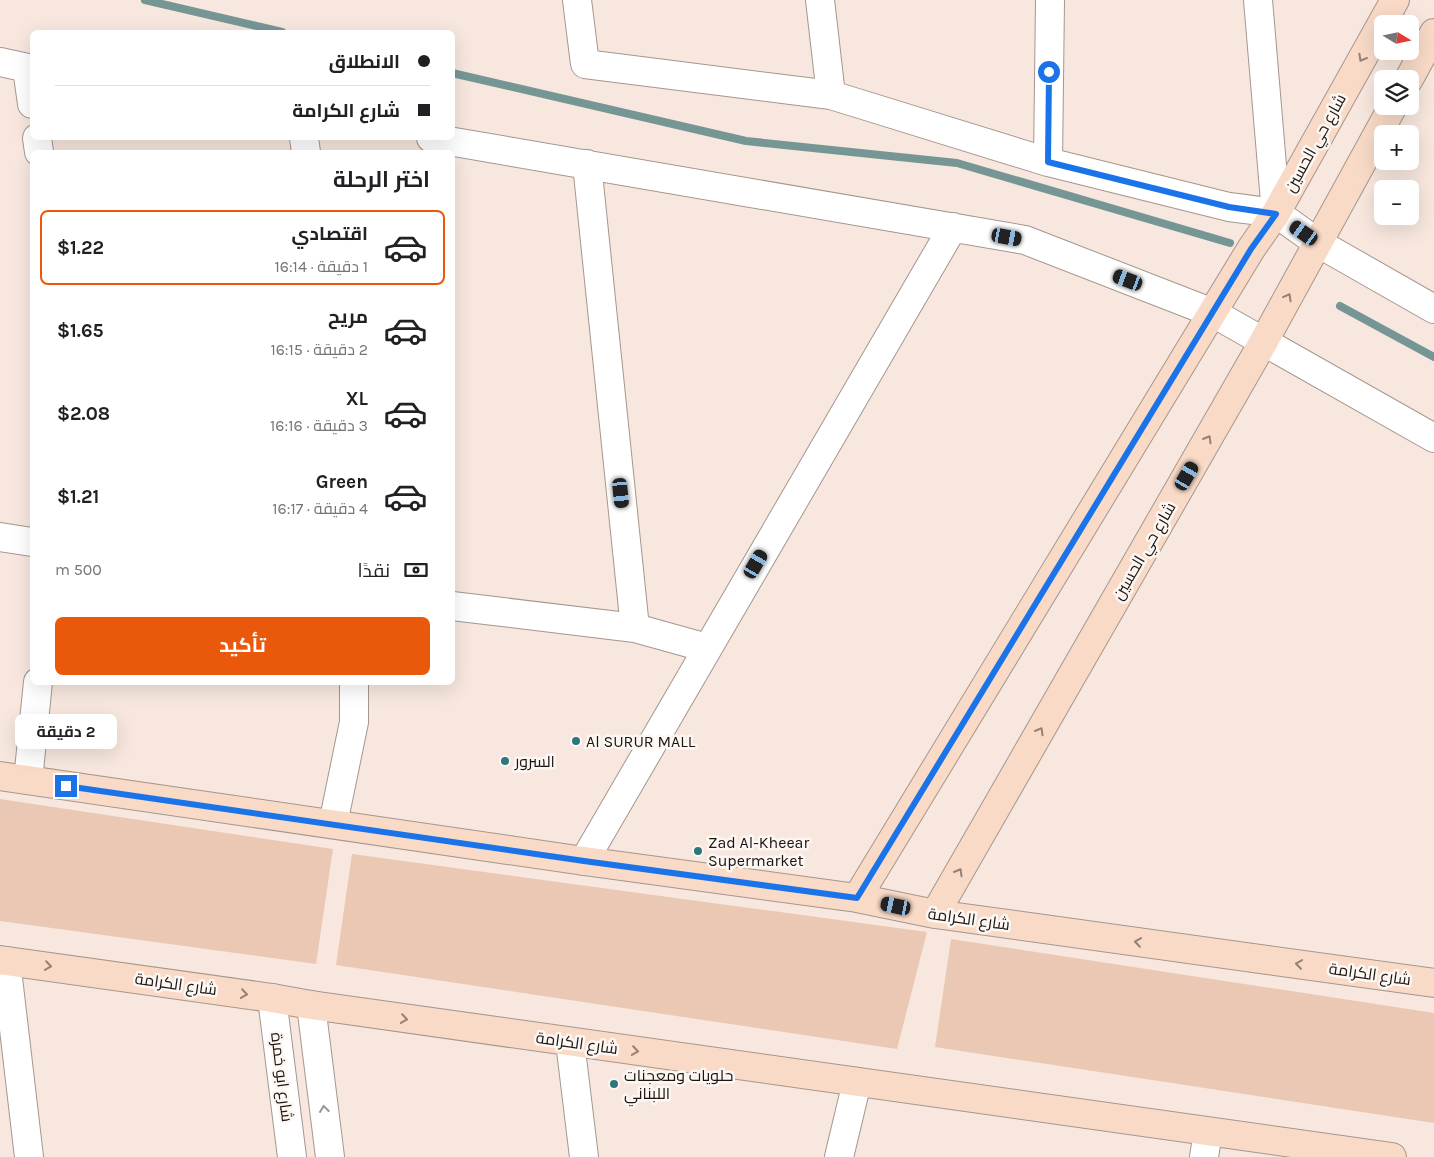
<!DOCTYPE html>
<html lang="ar">
<meta charset="utf-8">
<style>
:root{--surface:#fff;--page:#f6f6f6;--text:#202124;--muted:#757577;--line:#e0e0e0;--accent:#ea580c}
body{margin:0;font-family:Karla,Cairo,sans-serif;background:var(--page);color:var(--text);direction:rtl;height:100vh;display:flex;flex-direction:column;font-size:19px;white-space:nowrap}
*{box-sizing:border-box;margin:0}
p{font-size:16px;color:var(--muted)}
.icon{flex:none;width:28px;height:28px;fill:none;stroke:currentColor;stroke-width:2;stroke-linecap:round;stroke-linejoin:round}
.map{position:relative;flex:1;overflow:hidden;direction:ltr}
.details{position:absolute;left:30px;top:150px;width:425px;height:535px;display:flex;flex-direction:column;background:var(--surface);border-radius:8px;box-shadow:0 5px 20px #0002;direction:rtl}
.details>*{flex:none}
.hud{position:absolute;left:30px;top:30px;width:425px;height:110px;border-radius:8px;box-shadow:0 5px 20px #0002;direction:rtl;display:grid;align-content:center;height:110px;padding:0 25px;background:var(--surface)}
.needle{width:32px;rotate:100deg}
.controls{position:absolute;left:1374px;top:15px;display:grid;gap:10px}
.controls a{display:grid;place-items:center;width:45px;height:45px;border-radius:8px;background:var(--surface);box-shadow:0 5px 20px #0002;font-size:25px}
.end{position:absolute;width:22px;height:22px;margin:-11px;border:6px solid #1a73e8;background:#fff;box-shadow:0 0 0 2px #fff}
.from{border-radius:50%}
.bubble{position:absolute;height:35px;border-radius:8px;background:var(--surface);box-shadow:0 5px 20px #0002;font-size:16px;font-weight:700;line-height:35px;text-align:center;direction:rtl}
.car{position:absolute;width:15px;height:30px;margin:-15px -8px;border-radius:6px;box-shadow:0 0 4px 1px #0007;background:linear-gradient(#222 24%,#8ab4d8 0 40%,#222 0 76%,#8ab4d8 0 86%,#222 0)}
.hud b{display:flex;align-items:center;gap:18px;height:48px;font-size:19px}
.hud b+b{border-top:1px solid var(--line)}
.hud i{width:12px;height:12px;background:var(--text)}
ul{padding:0;list-style:none}
li{display:flex;align-items:center;gap:15px;height:75px;margin:0 10px 8px;padding:0 15px;border:2px solid transparent;border-radius:8px}
li div{flex:1}
li b{display:block;font-size:19px}
li em{font-style:normal;font-weight:700}
li.on{border-color:var(--accent)}
li>.icon{width:45px;height:45px;stroke-width:1.5}
h2{padding:0 25px;font-size:22px;line-height:60px}
.pay{display:flex;align-items:center;gap:12px;height:55px;padding:0 25px;font-size:19px}
.pay p{margin-inline-start:auto}
.primary-button{display:flex;gap:10px;margin-top:auto;padding:10px 25px}
.primary-button a{flex:1;height:58px;border-radius:8px;background:var(--accent);color:#fff;font-size:20px;font-weight:700;line-height:58px;text-align:center}
.map>svg:first-child{display:block}
.green{fill:#ebc8b3}
.lines{fill:none;stroke-linecap:round;stroke-linejoin:round}
.stream{stroke:#769696;stroke-width:8}
.street-casing{stroke:#a5968e;stroke-width:30}
.secondary-casing{stroke:#a5968e;stroke-width:30}
.street{stroke:#fff;stroke-width:28}
.secondary{stroke:#f8dac7;stroke-width:28}
.oneway{stroke:#958176}
.oneway2{stroke:#989694}
.route{stroke:#1a73e8;stroke-width:6}
.poi-dot{fill:#2d777a;stroke:#fdf7f3;stroke-width:2}
.labels{text-anchor:middle;dominant-baseline:central;stroke-width:5;stroke-linejoin:round;paint-order:stroke}
.street-label{font-size:16px;fill:#1b1512;stroke:#fdf7f3}
.poi-label{font-size:16px;fill:#1b1512;stroke:#fdf7f3;text-anchor:start}
</style>
<div class="map">
<svg width="1434" height="1157" viewBox="0 0 1434 1157">
<rect width="100%" height="100%" fill="#f7e7de"/>
<path class="green" d="M0,799l333,50 -17,115 -316,-43z
M352,854l575,78 -30,117 -561,-84z
M951,939l483,74v110l-499,-76z"/>
<g class="lines">
<path class="stream" d="M145,0l137,32
M452,73l294,68 211,22 273,80
M1340,306l94,51"/>
<defs>
<path id="street" d="M577,0l8,64 246,31 217,67 181,45 47,6 42,30 116,66
M820,0l11,95
M1258,0l18,213
M0,62l32,7
M27,68l5,36
M37,138l2,14
M304,138l2,14
M431,138l594,102 188,73 221,125
M1048,162l2,-162
M587,164l48,464
M0,537l32,5
M452,606l183,22 72,20
M28,780l10,-98
M333,824l21,-102v-40
M584,861l369,-634
M6,961l23,196
M272,998l20,159
M311,1005l19,152
M570,1042l14,115
M839,1157l18,-75
M1204,1157l4,-25"/>
<path id="secondary" d="M1409,79l25,-46
M0,776l584,85 273,37 78,16 499,69
M857,898l394,-649 25,-36 119,-213
M935,914l329,-573 129,-235
M0,960l272,38 39,7 1081,152"/>
</defs>
<use href="#street" class="street-casing"/>
<use href="#secondary" class="secondary-casing"/>
<use href="#street" class="street"/>
<use href="#secondary" class="secondary"/>
</g>
<defs><path id="oneway-chevron" d="M-2-3.5L2.5 0L-2 3.5" fill="none" stroke-width="1.6" stroke-linecap="round" stroke-linejoin="round" transform="scale(1.25)"/></defs>
<g class="oneway">
<use href="#oneway-chevron" transform="translate(1362 58) rotate(119)"/>
<use href="#oneway-chevron" transform="translate(1288 297) rotate(-61)"/>
<use href="#oneway-chevron" transform="translate(1208 439) rotate(-60)"/>
<use href="#oneway-chevron" transform="translate(1040 731) rotate(-60)"/>
<use href="#oneway-chevron" transform="translate(959 872) rotate(-60)"/>
<use href="#oneway-chevron" transform="translate(1138 942) rotate(-172)"/>
<use href="#oneway-chevron" transform="translate(1299 964) rotate(-172)"/>
<use href="#oneway-chevron" transform="translate(48 966) rotate(8)"/>
<use href="#oneway-chevron" transform="translate(244 994) rotate(8)"/>
<use href="#oneway-chevron" transform="translate(404 1019) rotate(8)"/>
<use href="#oneway-chevron" transform="translate(635 1051) rotate(8)"/>
</g>
<use class="oneway2" href="#oneway-chevron" transform="translate(324 1109) rotate(-97)"/>
<g class="lines">
<path class="route" d="M66,786l518,75 273,37 394,-649 25,-35 -47,-7 -181,-45 1,-90"/>
</g>
<g class="poi-dot">
<circle cx="576" cy="741" r="5"/>
<circle cx="505" cy="761" r="5"/>
<circle cx="698" cy="851" r="5"/>
<circle cx="614" cy="1084" r="5"/>
</g>
<g class="labels">
<g class="street-label">
<text transform="translate(1315 143) rotate(-61)">شارع حي الحسين</text>
<text transform="translate(1144 551) rotate(-60)">شارع حي الحسين</text>
<text transform="translate(969 919) rotate(8)">شارع الكرامة</text>
<text transform="translate(1370 974) rotate(8)">شارع الكرامة</text>
<text transform="translate(176 984) rotate(8)">شارع الكرامة</text>
<text transform="translate(577 1043) rotate(8)">شارع الكرامة</text>
<text transform="translate(282 1077) rotate(83)">شارع ابو خمرة</text>
</g>
<g class="poi-label">
<text x="586" y="741">Al SURUR MALL</text>
<text x="515" y="761">السرور</text>
<text x="708" y="842">Zad Al-Kheear<tspan x="708" dy="18">Supermarket</tspan></text>
<text x="624" y="1075">حلويات ومعجنات<tspan x="624" dy="18">اللبناني</tspan></text>
</g>
</g>
</svg>
<div class="controls">
<a><svg class="needle" viewBox="-14 -14 28 28"><path d="M0-13l5 13h-10z" fill="#e53935"/><path d="M0 13l5-13h-10z" fill="#757577"/></svg></a>
<a><svg class="icon" aria-label="layers" viewBox="0 0 24 24"><path d="M12 4l9 5-9 5-9-5zM3 14l9 5 9-5"/></svg></a>
<a>+</a>
<a>−</a>
</div>
<i class="end from" style="left:1049px;top:72px"></i>
<i class="end" style="left:66px;top:786px"></i>
<div class="bubble" style="left:15px;top:714px;width:102px">2 دقيقة</div>
<i class="car" style="left:1304px;top:233px;rotate:305deg"></i>
<i class="car" style="left:1007px;top:237px;rotate:100deg"></i>
<i class="car" style="left:1128px;top:280px;rotate:291deg"></i>
<i class="car" style="left:1187px;top:476px;rotate:30deg"></i>
<i class="car" style="left:621px;top:493px;rotate:174deg"></i>
<i class="car" style="left:756px;top:564px;rotate:30deg"></i>
<i class="car" style="left:896px;top:906px;rotate:282deg"></i>
<div class="hud">
<b><i class="from"></i>الانطلاق</b>
<b><i></i>شارع الكرامة</b>
</div>
<section class="details">
<h2>اختر الرحلة</h2>
<ul>
<li class="on"><svg class="icon" aria-label="car" viewBox="0 0 24 24"><path d="M5 17H2v-5l4-1 3-4h7l3 4 3 1v5h-3M9 17h6M6 11h13"/><circle cx="7" cy="17" r="2"/><circle cx="17" cy="17" r="2"/></svg><div><b>اقتصادي</b><p>1 دقيقة · 16:14</p></div><em>$1.22</em></li>
<li><svg class="icon" aria-label="car" viewBox="0 0 24 24"><path d="M5 17H2v-5l4-1 3-4h7l3 4 3 1v5h-3M9 17h6M6 11h13"/><circle cx="7" cy="17" r="2"/><circle cx="17" cy="17" r="2"/></svg><div><b>مريح</b><p>2 دقيقة · 16:15</p></div><em>$1.65</em></li>
<li><svg class="icon" aria-label="car" viewBox="0 0 24 24"><path d="M5 17H2v-5l4-1 3-4h7l3 4 3 1v5h-3M9 17h6M6 11h13"/><circle cx="7" cy="17" r="2"/><circle cx="17" cy="17" r="2"/></svg><div><b>XL</b><p>3 دقيقة · 16:16</p></div><em>$2.08</em></li>
<li><svg class="icon" aria-label="car" viewBox="0 0 24 24"><path d="M5 17H2v-5l4-1 3-4h7l3 4 3 1v5h-3M9 17h6M6 11h13"/><circle cx="7" cy="17" r="2"/><circle cx="17" cy="17" r="2"/></svg><div><b>Green</b><p>4 دقيقة · 16:17</p></div><em>$1.21</em></li>
</ul>
<div class="pay"><svg class="icon" aria-label="cash" viewBox="0 0 24 24"><path d="M3 7h18v10H3z"/><circle cx="12" cy="12" r="2"/></svg>نقدًا<p>500 m</p></div>
<div class="primary-button"><a>تأكيد</a></div>
</section>
</div>
